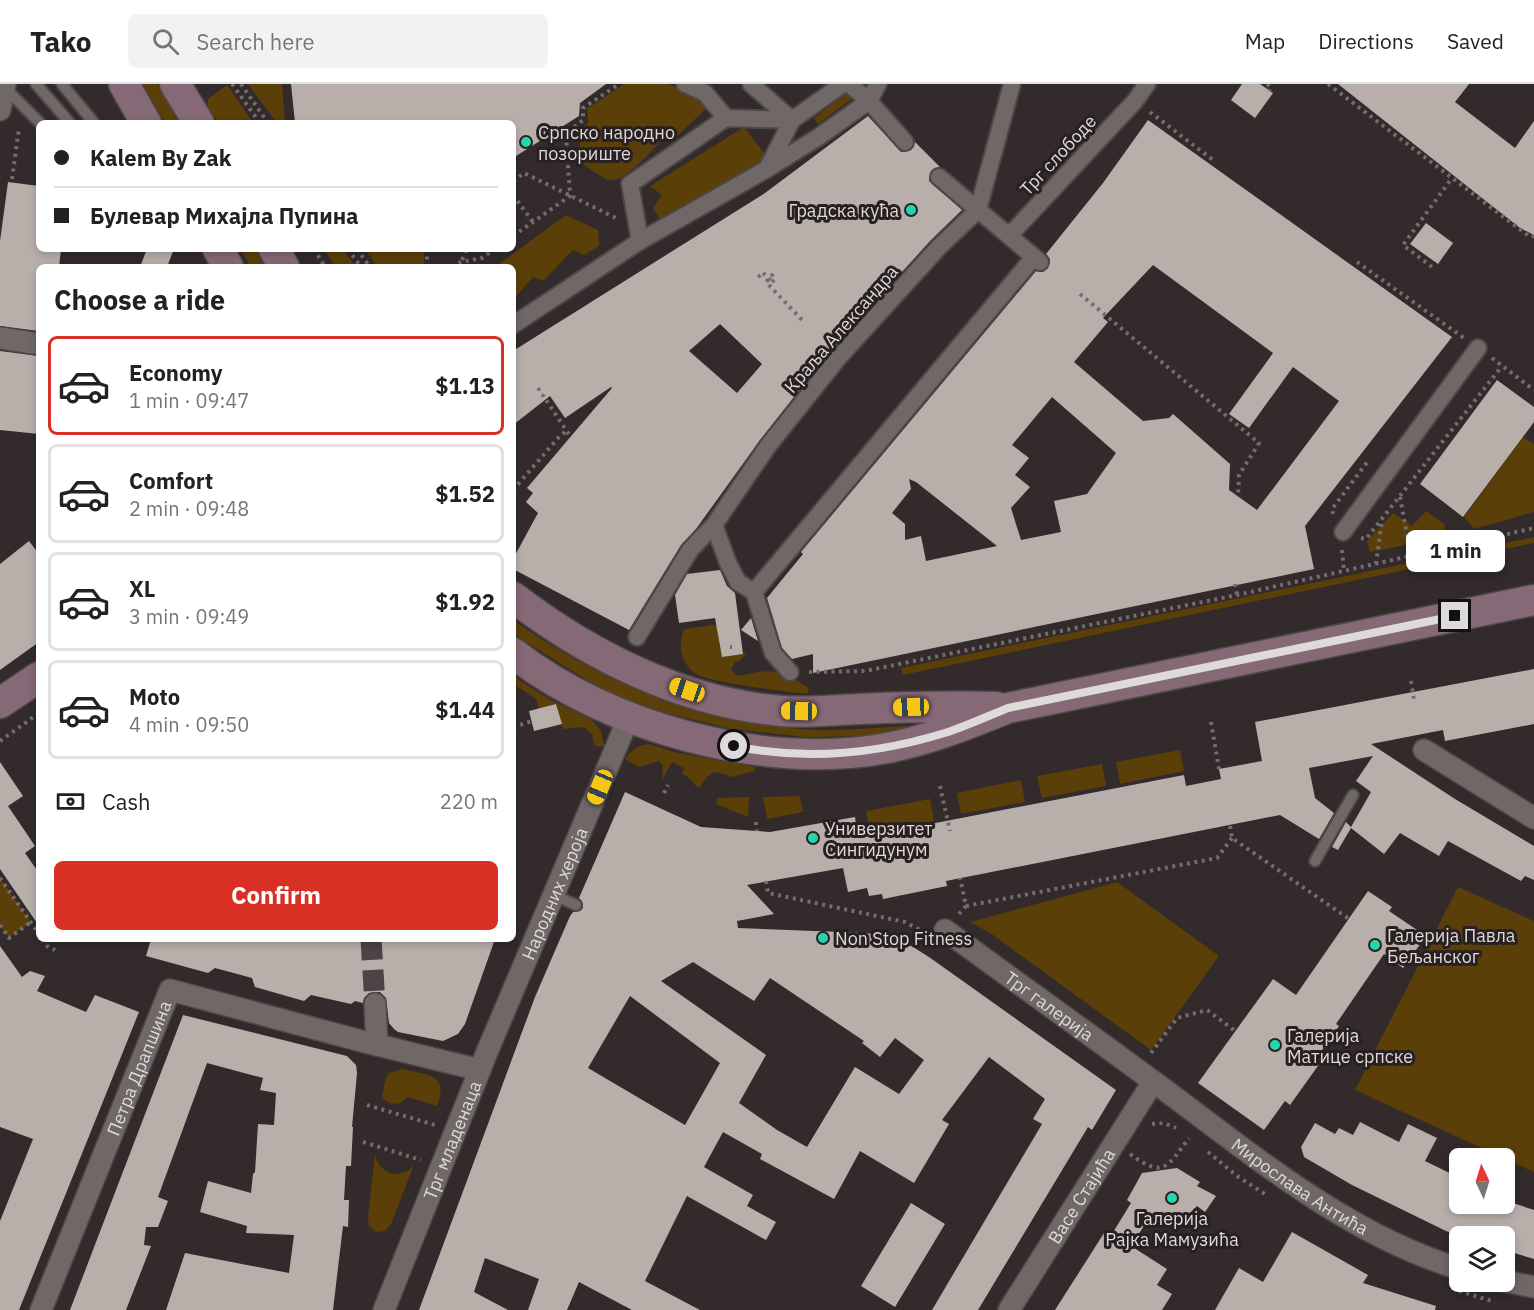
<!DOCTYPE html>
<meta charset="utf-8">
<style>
:root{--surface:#fff;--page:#f2f2f2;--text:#222;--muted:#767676;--line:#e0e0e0;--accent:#d93025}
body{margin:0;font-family:"IBM Plex Sans",sans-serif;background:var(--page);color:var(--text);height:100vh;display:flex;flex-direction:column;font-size:22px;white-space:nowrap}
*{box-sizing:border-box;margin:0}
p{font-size:20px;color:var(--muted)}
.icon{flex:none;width:33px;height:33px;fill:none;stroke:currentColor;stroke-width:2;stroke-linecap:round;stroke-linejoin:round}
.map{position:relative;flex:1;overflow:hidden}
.details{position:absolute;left:36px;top:180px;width:480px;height:678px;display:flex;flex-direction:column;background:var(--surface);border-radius:9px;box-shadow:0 3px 9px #0003}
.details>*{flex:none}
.banner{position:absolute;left:36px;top:36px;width:480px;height:132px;border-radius:9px;box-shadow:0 3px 9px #0003;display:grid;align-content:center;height:132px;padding:0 18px;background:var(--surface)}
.needle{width:39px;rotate:356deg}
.buttons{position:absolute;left:1449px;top:1064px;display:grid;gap:12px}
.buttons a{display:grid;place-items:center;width:66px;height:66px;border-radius:9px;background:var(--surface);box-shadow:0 3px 9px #0003;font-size:30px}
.end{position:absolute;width:27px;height:27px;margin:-14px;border:8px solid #dfdada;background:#111;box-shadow:0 0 0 3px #111}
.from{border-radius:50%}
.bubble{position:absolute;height:42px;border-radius:9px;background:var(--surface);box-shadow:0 3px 9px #0003;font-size:20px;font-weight:800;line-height:42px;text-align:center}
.car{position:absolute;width:18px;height:36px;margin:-18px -9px;border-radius:8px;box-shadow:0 0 4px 2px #0007;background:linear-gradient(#f5c518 24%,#345 0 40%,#f5c518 0 76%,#345 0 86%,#f5c518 0)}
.banner b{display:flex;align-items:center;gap:21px;height:57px;font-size:22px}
.banner b+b{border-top:2px solid var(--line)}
.banner i{width:15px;height:15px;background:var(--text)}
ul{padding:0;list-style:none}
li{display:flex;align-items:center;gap:18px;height:99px;margin:0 12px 9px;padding:0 6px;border:3px solid var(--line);border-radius:9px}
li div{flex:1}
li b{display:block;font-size:22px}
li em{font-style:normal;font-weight:800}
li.on{border-color:var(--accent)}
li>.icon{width:54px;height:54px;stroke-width:1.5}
h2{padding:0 18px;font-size:27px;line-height:72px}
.pay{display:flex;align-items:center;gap:15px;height:66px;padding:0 18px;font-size:22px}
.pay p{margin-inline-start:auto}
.cta{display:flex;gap:12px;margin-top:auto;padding:12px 18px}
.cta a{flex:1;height:69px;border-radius:9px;background:var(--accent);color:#fff;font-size:24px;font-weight:800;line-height:69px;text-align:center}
header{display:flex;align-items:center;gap:36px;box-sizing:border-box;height:84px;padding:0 30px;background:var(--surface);border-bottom:2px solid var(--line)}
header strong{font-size:28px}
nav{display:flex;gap:33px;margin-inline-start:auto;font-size:21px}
.search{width:420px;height:54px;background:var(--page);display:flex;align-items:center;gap:15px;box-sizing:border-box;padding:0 21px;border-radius:9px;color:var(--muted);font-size:22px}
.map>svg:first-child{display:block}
.green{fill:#5b3f08}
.building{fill:#b8afab;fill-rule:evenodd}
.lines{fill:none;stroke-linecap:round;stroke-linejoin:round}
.minor-tunnel{stroke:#4c4445;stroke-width:21;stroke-dasharray:21 10;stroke-linecap:butt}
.service-casing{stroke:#4d4747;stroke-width:14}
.pedestrian-casing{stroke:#4d4747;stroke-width:20}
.minor-casing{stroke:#4d4747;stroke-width:24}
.secondary-casing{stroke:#4d4747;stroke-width:33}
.path{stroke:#746d6e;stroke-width:4;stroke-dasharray:3 4.5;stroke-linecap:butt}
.service{stroke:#706767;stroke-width:10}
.pedestrian{stroke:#706767;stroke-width:16}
.minor{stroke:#706767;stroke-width:21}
.secondary{stroke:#866977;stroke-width:30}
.path-bridge{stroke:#746d6e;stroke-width:4;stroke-dasharray:3 4.5;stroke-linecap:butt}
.route{stroke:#dfdada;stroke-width:8}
.poi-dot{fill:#25d5ae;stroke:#282021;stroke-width:2}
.labels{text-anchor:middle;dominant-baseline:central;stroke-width:6;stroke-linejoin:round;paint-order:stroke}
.poi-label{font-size:18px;fill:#dfdada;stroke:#282021;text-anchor:start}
.street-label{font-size:18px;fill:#dfdada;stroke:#282021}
</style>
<header>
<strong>Tako</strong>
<div class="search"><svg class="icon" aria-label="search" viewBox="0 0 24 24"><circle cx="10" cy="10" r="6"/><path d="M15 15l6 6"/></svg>Search here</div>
<nav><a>Map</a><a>Directions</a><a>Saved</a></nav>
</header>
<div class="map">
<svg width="1534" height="1226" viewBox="0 0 1534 1226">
<rect width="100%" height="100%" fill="#322a2b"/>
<path class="green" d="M143,0h14l23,39h-15z
M248,0h34l3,39h-8z
M624,0h45l41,21 -37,35 -8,-4c-10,11 -38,46 -55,44 -7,-1 -22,-13 -29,-17l-2,-32 9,-8 -1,-14z
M227,1l3,4 23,34h-33c-6,-7 -14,-14 -12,-24z
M848,8l5,6 -35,26 -4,-6z
M744,43l20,26v10l-102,59 -9,-14 9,-13 -12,-9z
M566,131l32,15 1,16 -15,9 -11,-5 -30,31 -10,-4 -20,23v-33h-18z
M240,165h15l11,18h-15z
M324,165h19l13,18h-20z
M365,165h59v18h-47z
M1523,353l11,7v68l-60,17 -10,-12z
M1426,427l18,13 3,13 -77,15 -3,-11 26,-28 19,13z
M1534,453v6l-631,132 -2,-7z
M513,536c91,63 177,100 288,109 40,3 80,-2 120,-4l-1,3 -56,8 -60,1 -72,-8 -62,-15 -50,-17 -30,-15 -77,-48z
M720,540l13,14 -14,3 3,16 25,-4 -8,8 -4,1 -4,8 7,6c35,-8 41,-7 71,12l-2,6c-21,-3 -101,-11 -114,-22 -14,-12 -14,-28 -9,-43z
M513,592l38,24 41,20 9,11 3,15 -4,1 -6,-2 -2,-11 -8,-7 -21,2 -7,-25 -17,5 -3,-10 -23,-15z
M649,660l25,8 81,15v4l-24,6c-19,-9 -20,-5 -31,10h-3l-10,-11 -5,-2 2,-6 -12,-6 -10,18 1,-15 -4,-4 -20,6 -14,-8c6,-9 14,-14 24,-15z
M1180,666l4,21 -64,13 -4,-22z
M1102,680l4,22 -64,12 -5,-22z
M1021,696l4,22 -64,12 -4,-21z
M800,712l3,16 -36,7 -4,-22z
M749,713l-1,20 -32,-13 1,-6z
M930,715l4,22 -64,12 -4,-22z
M0,794l31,44 -22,16 -9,-13z
M1117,798l102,74 -68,94 -161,-117 -20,-11z
M1458,803l76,34v251l-179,-82z
M402,985c24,6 48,4 35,37l-29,-9c-8,9 -18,9 -26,1l3,-17 3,-8z
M375,1070c4,20 25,27 39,11l-23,59 -6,7 -9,1 -7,-6 -1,-9z"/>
<path class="building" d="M291,0h315l-26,19 -1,13 -66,42v-35h-218z
M1242,0h18l13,9 -18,25 -24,-18z
M1338,0h131l-14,18 60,46 19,-27v114l-14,-7z
M868,32l33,36 10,-2 4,-8 25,25 -9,4 -2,10 33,29 -31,30 -100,110 -71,90 -64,89 -15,16 -52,85 -116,-61v-10l25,-46 -12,-11 7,-9 -6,-5 85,-100 -1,-1 -46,31 -15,-22 -37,29v-74l252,-158zM720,240l42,40 -25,29 -48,-42z
M1148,36l304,217 -147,189 9,43 -501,104v-19l-21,5 -10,-11 -15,-50 36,-44 -2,-2 235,-281 7,1 5,-4 2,-9 -4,-5 57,-71zM1153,181l120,88 -44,61 20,14 44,-61 46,34 -82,109 -28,-20 1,-26 -57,-50 -4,4 -26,3 -69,-59 34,-40 -5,-4zM1052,313l64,56 -29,41 -33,7 7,31 -40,8 -10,-32 19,-21 -15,-12 14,-17 -17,-13zM909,395l7,3 81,64 -71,15 -5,-25 -16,4v-16l-13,-11 19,-24z
M8,98l31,4 -1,63h23l-2,18h-20v64l-39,-5v-85z
M1426,139l27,20 -15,21 -28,-20z
M147,165h27l-7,18h-27z
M0,267l39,5v78l-39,-4z
M1497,296l37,27v15l-71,95 -43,-33z
M29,457l10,13v88l-39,28v-106z
M720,486l7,16 8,7 8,61 -21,3 -7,-39 -36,5 -4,-28 12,-21z
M751,534l7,23 -17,-11z
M1534,585v55l-89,17 -2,-11 -72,14 84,55 79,47v34l-9,-4 -4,5 -73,-40 -9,15 -39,-23 -16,21 -33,-26 -13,22 -6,-3 14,-25 5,5 20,-35 -15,-11 17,-25 -64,12 6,30 19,15 -15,26 -39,-24 -334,66 1,5 -64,13 -1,-5 -13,2 -2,-8 -19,4 -5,-24 -96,17 27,29 -37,7 1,7 128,5 24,4 23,10 16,10 187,133 -24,40 -4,-3 -110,183h-46l110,-186 -9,-5 12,-20 -56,-42 -47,63 7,4 -35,59 -54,-32 -26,48 -74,-40 2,-5 -39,-22 -19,35 49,28 -6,11 29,16 -10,18 -79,-44 -42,85 55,29h-68l-53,-28 -12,28h-39l11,-31 -54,-21 -11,34 34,18h-89l116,-313 35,-81 3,-4 7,-1 3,-3 -1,-7 -3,-3 46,-106 76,35 69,5 85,-15 3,21 326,-63 2,11 35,-7 -2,-10 43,-8 -7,-39zM693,878l61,39 16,-23 94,63 -2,2 18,14 15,-19 29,22 -25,34 -44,-27 -48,80 -30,-17 -38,-27 27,-48 -105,-74zM630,912l90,67 -35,62 -97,-57z
M556,620l6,20 -28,7 -5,-20z
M0,678l23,34 -15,10 27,40 -10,7 14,20v53l-39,-57z
M1368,807l24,16 -3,4 37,25 -23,32 -19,-14 -48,70 3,2 -24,34 5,3 -30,42 -5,-4 -21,29 -66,-47 75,-104 23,16z
M151,855l208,1 136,-1 -30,85 -7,10 -15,7 -45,-9 -4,-3 -5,-6 -3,-25 -6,-6 -11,1 -5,5 -1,5 -8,-2 -4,3 -40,-9 -7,6 -49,-14 -3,-9 -37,-10 -7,5 -62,-17z
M0,862l22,31 8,-6 15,5 -8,15 49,21 9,-17 44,17 -120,298h-19v-89l33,-82 -33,-12z
M183,931l164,41 9,9 1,8 -5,54h1l-2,39h-5l-2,34h5l-1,27 -5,-1 -10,84h-167l19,-57 104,20 5,-38 -48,-2 1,-7 -47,-14 8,-31 43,12 2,-19 2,-2 3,-48 16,1 2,-32 -16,-3 3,-12 -56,-15 -49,134 10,4 -10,26h-12l-2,18 7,1 -25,64h-56z
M1360,1038l39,20 9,-18 29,14 -12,23 35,17v25h53l21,7v49l-30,-9v-14h-43l-15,-5 -94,-46 -48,-28 -3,-10 14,-24 20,11 4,-6 14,7z
M1177,1084l23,14 -3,4 19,10 -11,16 -8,-6 -14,14 -16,3 -16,-8 -20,31 36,23 -10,16 15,9 -10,16h-107l51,-80 6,4 19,-31 -4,-3 15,-27z
M911,1119l34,21 -50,83 -34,-21z
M1292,1148l76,43 -5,8 73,23 -1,4h-220l24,-42 24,14z"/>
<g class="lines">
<path class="minor-tunnel" d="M371,855l4,65"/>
<defs>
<path id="service" d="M36,0l34,39
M62,0l32,39
M5,4l35,35
M1315,777l38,-66
M554,811l22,10"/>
<path id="pedestrian" d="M685,0l20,9 21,25
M751,0l41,36 51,-36
M849,0l20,17 36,41
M939,93l101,85
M978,126l34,-126
M1009,152l126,-135 12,-17
M640,157l-10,-57 96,-66 66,2 -25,49
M513,241l127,-84 127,-72 53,-33 49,-35 9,-17
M1343,448l135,-184
M754,508l280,-335
M637,553l53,-87 24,-25
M790,588l-17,-19 -19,-61 -16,-10 -10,-19 -14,-38 54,-79 71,-89 100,-110 39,-37"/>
<g id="minor">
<path d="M0,26l5,-26"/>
<path d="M0,254l39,6"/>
<path d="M1424,666l110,68"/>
<path id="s1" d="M945,846c75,55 150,108 224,163 90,67 182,143 291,176"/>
<path d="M375,920l2,41"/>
<path d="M1504,1197l30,6"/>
<path id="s2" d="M41,1226l129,-320 195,52 115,28"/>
<path id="s3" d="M384,1226l103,-258 142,-335"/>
<path id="s4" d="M1009,1226l144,-228"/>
</g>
<path id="secondary" d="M124,0l22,39
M175,0l24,39
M218,165l10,18
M274,165l10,18
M513,513c77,59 171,106 269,114 26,2 51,-1 77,-2 46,-2 91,-3 137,-2
M513,569c96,75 254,118 374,95 42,-8 81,-24 121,-40l526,-108
M0,619l39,-26"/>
</defs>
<use href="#service" class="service-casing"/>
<use href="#pedestrian" class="pedestrian-casing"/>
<use href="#minor" class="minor-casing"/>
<use href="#secondary" class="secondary-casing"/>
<path class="path" d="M232,0l28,39
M241,0l27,39
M1267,0l4,3 -2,4
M1328,0l202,153 4,-1
M1150,28l63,48
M12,95l7,-51
M513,97l11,-8 92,45
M513,111l20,27
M513,152l57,-40 -4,-62 17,-14v-12l36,-24
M314,165l11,18
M348,165l13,18
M357,165l13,18
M427,165v18
M1357,178l107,76
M452,183l9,-5 21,-4 13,-9
M462,183l-1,-5 6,-13
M1432,183l-29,-22 49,-67
M758,193l5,-4
M772,198l3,-3 -3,-4 -6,7 37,39
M1080,210l179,149 -20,32 -1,22
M1492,274l42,32
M538,304l32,48
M513,406l46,-53 7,-6
M1400,413l11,59
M1333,430l-1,-5 36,-48
M1361,454l5,1 136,-173
M1342,466l2,21
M1376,480l6,-44
M1235,500l2,11
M730,563h2
M809,588l56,-1 372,-76 297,-67
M1411,597l3,19
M1211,638l8,47
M513,643l19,-6
M0,657l39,-28
M940,702l10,45
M664,709l4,-8
M756,738l1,9
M1230,742l2,12 117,81
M0,794l39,56
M766,797l2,12 137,29 19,10
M966,822l251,-48 15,-20
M959,830l7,-8 -6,-28
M0,841l9,13 22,-16
M42,855l5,7 8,4
M361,855l1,1
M1151,969l26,-35 30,-8 28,21
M367,1021l68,20
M1152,1040l12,-1 12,5
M363,1058l58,18
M1208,1068l29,24 31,20
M1130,1070c34,25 37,13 59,-16
M1459,1207l36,11"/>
<use href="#service" class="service"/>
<use href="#pedestrian" class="pedestrian"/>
<use href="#minor" class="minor"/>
<use href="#secondary" class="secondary"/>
<path class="path-bridge" d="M763,189l9,9"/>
</g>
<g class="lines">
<path class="route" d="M734,662c71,15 144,8 214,-14 20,-7 40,-16 60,-24l447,-92"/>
</g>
<g class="poi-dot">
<circle cx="526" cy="58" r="6"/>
<circle cx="911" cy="126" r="6"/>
<circle cx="813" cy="754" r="6"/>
<circle cx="823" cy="854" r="6"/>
<circle cx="1375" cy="861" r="6"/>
<circle cx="1275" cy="961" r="6"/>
<circle cx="1172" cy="1114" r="6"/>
</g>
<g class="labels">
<g class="poi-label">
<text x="538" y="48">Српско народно<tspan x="538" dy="21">позориште</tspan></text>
<text x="899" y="126" text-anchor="end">Градска кућа</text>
<text x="825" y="744">Универзитет<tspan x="825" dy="21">Сингидунум</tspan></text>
<text x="1387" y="851">Галерија Павла<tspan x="1387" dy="21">Бељанског</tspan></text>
<text x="835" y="854">Non Stop Fitness</text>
<text x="1287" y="951">Галерија<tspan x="1287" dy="21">Матице српске</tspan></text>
<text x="1172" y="1134" text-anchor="middle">Галерија<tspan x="1172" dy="21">Рајка Мамузића</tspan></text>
</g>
<g class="street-label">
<text transform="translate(1058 71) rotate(-47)">Трг слободе</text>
<text transform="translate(841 245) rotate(-49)">Краља Александра</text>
<text stroke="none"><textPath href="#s3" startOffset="450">Народних хероја</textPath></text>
<text stroke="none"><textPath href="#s1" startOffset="129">Трг галерија</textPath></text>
<text stroke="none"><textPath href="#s2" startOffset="261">Петра Драпшина</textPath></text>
<text stroke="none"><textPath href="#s3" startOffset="183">Трг младенаца</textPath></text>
<text stroke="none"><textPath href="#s1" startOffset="438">Мирослава Антића</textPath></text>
<text stroke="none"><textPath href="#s4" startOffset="135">Васе Стајића</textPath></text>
</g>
</g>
</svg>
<div class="buttons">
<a><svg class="needle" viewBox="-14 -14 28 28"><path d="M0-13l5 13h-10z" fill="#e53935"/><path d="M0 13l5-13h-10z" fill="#767676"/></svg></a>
<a><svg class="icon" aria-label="layers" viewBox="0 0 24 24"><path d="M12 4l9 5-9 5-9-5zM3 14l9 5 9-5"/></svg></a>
</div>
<i class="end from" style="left:734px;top:662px"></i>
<i class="end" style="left:1455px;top:532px"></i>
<div class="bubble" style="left:1406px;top:446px;width:99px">1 min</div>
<i class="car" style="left:687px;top:606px;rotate:289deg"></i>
<i class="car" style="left:911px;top:623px;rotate:268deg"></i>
<i class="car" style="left:799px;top:627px;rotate:271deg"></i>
<i class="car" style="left:600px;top:703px;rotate:203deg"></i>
<div class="banner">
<b><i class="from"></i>Kalem By Zak</b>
<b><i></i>Булевар Михајла Пупина</b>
</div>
<section class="details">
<h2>Choose a ride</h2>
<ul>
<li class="on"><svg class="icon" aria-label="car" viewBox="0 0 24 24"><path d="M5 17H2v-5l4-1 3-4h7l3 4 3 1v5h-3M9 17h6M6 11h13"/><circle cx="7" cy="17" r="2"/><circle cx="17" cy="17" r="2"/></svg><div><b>Economy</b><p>1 min · 09:47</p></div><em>$1.13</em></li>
<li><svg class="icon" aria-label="car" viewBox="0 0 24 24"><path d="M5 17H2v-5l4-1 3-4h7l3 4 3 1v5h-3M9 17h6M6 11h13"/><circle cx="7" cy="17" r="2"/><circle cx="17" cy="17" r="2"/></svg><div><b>Comfort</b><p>2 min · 09:48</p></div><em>$1.52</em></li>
<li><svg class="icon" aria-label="car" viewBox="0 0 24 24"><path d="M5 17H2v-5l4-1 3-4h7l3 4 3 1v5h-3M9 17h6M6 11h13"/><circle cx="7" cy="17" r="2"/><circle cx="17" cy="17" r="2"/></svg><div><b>XL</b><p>3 min · 09:49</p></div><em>$1.92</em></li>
<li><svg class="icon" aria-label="car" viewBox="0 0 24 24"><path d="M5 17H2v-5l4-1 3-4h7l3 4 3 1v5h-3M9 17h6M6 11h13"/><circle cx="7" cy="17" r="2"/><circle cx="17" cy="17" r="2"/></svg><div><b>Moto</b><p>4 min · 09:50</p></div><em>$1.44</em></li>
</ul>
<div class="pay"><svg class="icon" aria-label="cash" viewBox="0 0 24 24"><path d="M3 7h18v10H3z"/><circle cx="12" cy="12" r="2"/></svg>Cash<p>220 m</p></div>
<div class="cta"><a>Confirm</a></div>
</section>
</div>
